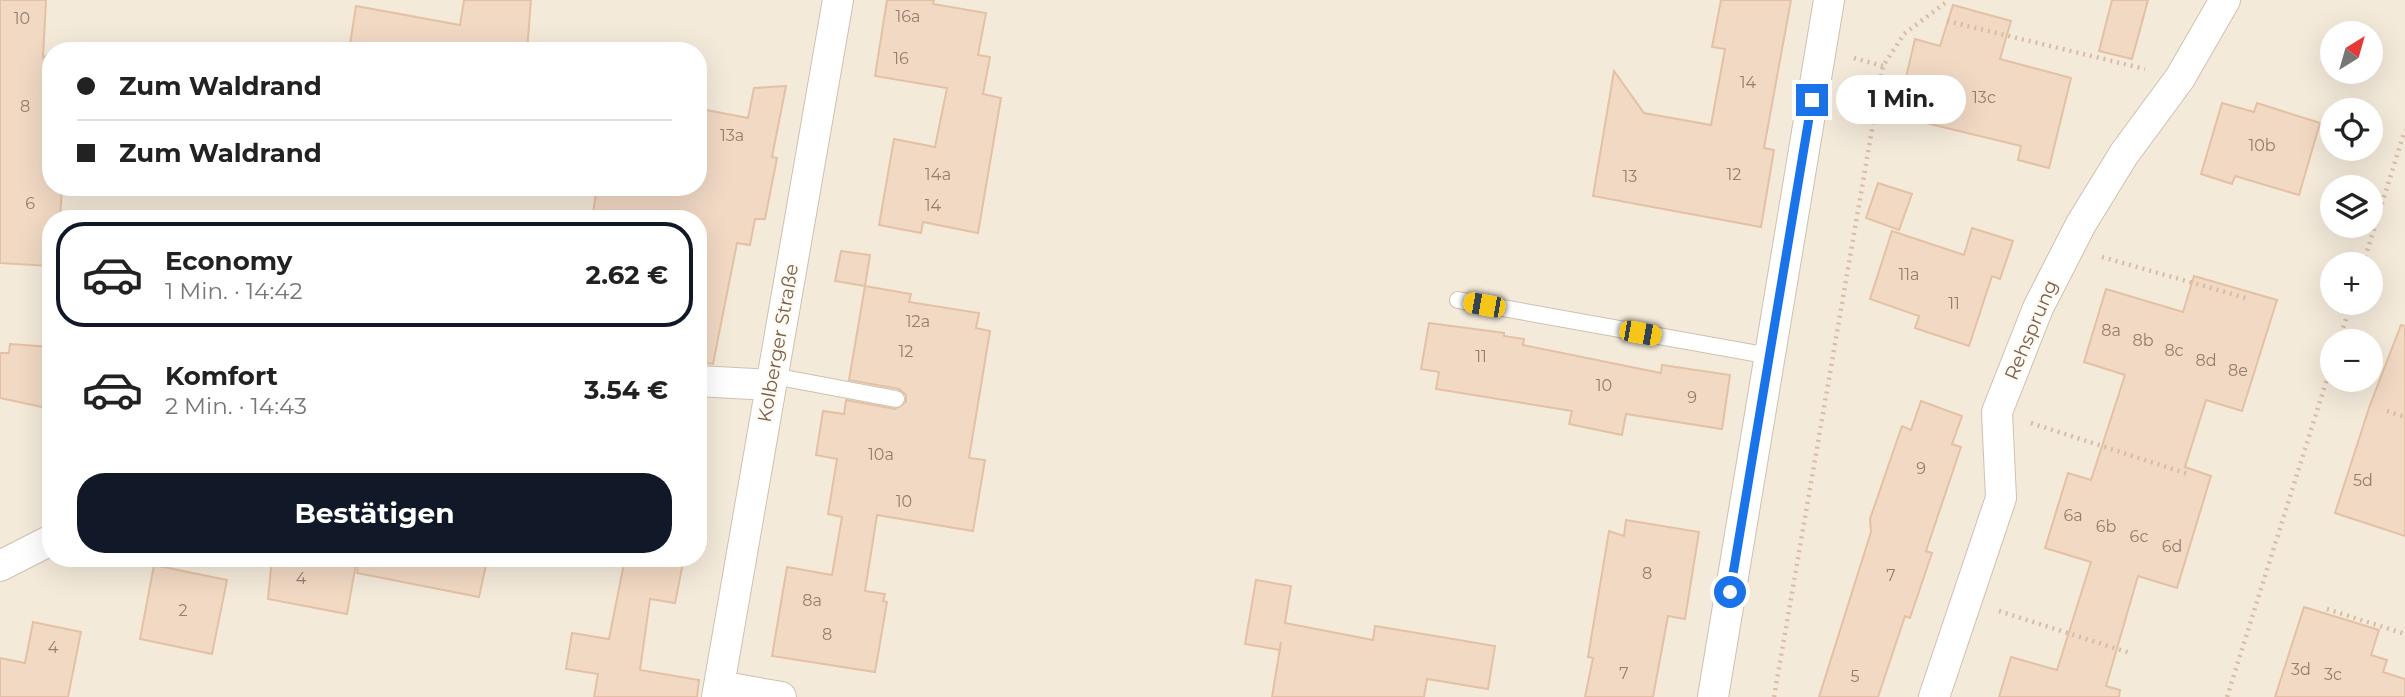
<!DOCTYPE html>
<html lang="de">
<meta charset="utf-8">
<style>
:root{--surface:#fff;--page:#f2f2f2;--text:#222;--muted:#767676;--line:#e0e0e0;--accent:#111827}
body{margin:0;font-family:Montserrat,sans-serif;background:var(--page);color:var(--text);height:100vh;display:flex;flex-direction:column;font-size:26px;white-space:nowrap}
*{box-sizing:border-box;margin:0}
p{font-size:23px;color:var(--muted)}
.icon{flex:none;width:38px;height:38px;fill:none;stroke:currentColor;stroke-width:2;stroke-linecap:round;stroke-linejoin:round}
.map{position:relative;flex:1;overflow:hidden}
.details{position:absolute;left:42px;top:210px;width:665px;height:357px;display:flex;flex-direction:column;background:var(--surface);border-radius:28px;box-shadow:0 7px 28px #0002}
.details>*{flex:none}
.banner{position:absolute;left:42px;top:42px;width:665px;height:154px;border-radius:28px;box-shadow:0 7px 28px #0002;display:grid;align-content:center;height:154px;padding:0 35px;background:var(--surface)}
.needle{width:46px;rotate:37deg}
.buttons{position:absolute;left:2320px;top:21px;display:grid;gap:14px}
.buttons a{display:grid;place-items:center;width:63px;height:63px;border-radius:50%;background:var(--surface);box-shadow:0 7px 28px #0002;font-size:35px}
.end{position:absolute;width:32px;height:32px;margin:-16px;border:9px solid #1a73e8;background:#fff;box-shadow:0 0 0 4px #fff}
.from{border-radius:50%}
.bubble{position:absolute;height:49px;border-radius:24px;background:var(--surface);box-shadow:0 7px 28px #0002;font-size:23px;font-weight:700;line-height:49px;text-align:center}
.car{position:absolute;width:21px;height:42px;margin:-21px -10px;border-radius:9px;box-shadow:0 0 5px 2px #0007;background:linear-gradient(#f5c518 24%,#345 0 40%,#f5c518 0 76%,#345 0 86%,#f5c518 0)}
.banner b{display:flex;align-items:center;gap:24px;height:66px;font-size:26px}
.banner b+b{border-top:2px solid var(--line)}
.banner i{width:18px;height:18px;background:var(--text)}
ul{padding:12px 0 0;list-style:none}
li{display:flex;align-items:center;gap:21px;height:105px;margin:0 14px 10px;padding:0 21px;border:4px solid transparent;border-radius:28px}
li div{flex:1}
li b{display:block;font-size:26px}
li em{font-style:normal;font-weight:700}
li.active{border-color:var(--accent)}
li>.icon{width:63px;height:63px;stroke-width:1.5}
.button{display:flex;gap:14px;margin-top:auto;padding:14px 35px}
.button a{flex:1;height:80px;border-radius:28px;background:var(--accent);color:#fff;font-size:28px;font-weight:700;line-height:80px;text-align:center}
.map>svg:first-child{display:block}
.residential{fill:#f4eada;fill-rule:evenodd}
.building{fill:#f1d9c4;stroke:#e4c1a4;stroke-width:2}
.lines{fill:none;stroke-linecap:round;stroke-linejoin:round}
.service-casing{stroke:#cfc0b0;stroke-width:18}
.minor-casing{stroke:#cfc0b0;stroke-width:32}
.path{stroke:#d7bca6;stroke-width:4.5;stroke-dasharray:2 5;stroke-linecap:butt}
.service{stroke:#fff;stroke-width:16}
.minor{stroke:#fff;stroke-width:30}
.route{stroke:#1a73e8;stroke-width:9}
.labels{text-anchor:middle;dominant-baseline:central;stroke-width:5;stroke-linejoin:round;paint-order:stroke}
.number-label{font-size:16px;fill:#967e6c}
.street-label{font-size:19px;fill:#78604e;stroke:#fffbf3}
</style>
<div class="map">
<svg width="2405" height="697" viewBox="0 0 2405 697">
<rect width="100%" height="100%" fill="#fcf7ec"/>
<path class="residential" d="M0,0h2405v697h-2405zM2333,33h38v39h-38zM51,51h647v136h-647zM2333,110h38v39h-38zM2333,187h38v39h-38zM51,219h647v339h-647zM2333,264h38v39h-38zM2333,341h38v39h-38z"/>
<path class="building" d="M0,0h46l-3,58 8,-6v135h11l-2,32h-9v47l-51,-3z
M464,0h67l-4,51h-178l7,-45 104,19z
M887,0h47l-1,4 53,9 -8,42 12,2 -7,37 18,4 -23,135 -55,-11 -2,11 -42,-8 15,-86 41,8 12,-59 -72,-12z
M1721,0h70l-27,148 10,2 -13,77 -168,-31 21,-125 30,42 67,12 14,-76 -13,-2z
M2112,0h36l-16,59 -33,-8z
M1953,5l58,16 -11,38 71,19 -22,90 -31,-8 3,-14 -124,-30 18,-77 25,7z
M786,86l-14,71 5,1 -12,61h-10l-5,26 -13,-2 -24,121 -15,-2v-143h-106l5,-32h101v-38l8,-39 42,8 6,-30z
M2222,103l32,9 3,-9 63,20 -21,72 -64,-19 -3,8 -31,-10z
M1878,183l34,11 -13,36 -33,-12z
M1972,228l41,13 -13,38 -8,-3 -23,70 -54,-18 4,-12 -49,-17 22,-68 72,24z
M841,251l29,4 -5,31 -30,-5z
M2194,276l83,24 -35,111 -36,-11 -21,67 26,9 -34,112 -39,-12 -32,110 14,4 -1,7h-120l12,-40 46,13 34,-108 -46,-14 23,-75 23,7 34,-105 -41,-13 22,-73 77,23z
M865,286l46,8 -2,8 70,11 -3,15 14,3 -21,127 16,2 -12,71 -96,-16 -12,76 20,3 -2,7 4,1 -12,70 -103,-16 15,-89 45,8 10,-58 -14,-3 9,-55 -21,-4 7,-44 21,3 2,-14 49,9 11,-7v-7l-7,-6 -50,-9z
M1429,323l75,10v3l20,3 -1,6 138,28 1,-8 68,10 -8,54 -96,-15 -4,21 -53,-11 3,-13 -136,-22 3,-17 -18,-3z
M2401,325l4,1v210l-70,-23 35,-108z
M10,344l41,3v62l-51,-11v-45h9z
M1921,401l41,15 -10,28 9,3 -35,104 6,2 -22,65 -5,-2 -27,81h-59l52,-165 -1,-13 32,-93 9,4z
M1626,520l73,12 -14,87 -17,-3 -15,81h-68l8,-39 -5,-1 21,-126 15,5z
M272,558h85l-10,56 -79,-15z
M359,558h95l32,7 -7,32 -122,-24z
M625,558h59l-9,45 -25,-4 -10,71 59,10 -2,17h-103l4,-23 -32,-5 6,-36 37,6z
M154,565l73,15 -15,74 -72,-15z
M1256,580l35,6 -6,37 88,17 2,-14 120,20 -7,43 -61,-10 -3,18h-152l9,-55 -1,8 -35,-6z
M2304,607l75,23 -8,25 16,5 -4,12 22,7v18h-130z
M33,622l48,10 -13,65h-68v-39l25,5z"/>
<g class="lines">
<defs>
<path id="service" d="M1458,300l312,56
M773,376l123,23"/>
<path id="minor" d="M698,381l73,4
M0,566l51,-26
M719,686l62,11
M717,697l121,-697
M1713,697l116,-697
M1934,697l67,-199 -4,-86 41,-104 43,-84 43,-70 56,-76 45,-78"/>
</defs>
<use href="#service" class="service-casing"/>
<use href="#minor" class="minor-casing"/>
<path class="path" d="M1947,21l198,48
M1854,58l29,8
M2102,257l144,41
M2363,264l42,-134
M2339,341l12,-38
M2387,411l18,6
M2031,423l157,51
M2327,609l78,25
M1999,611l131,42
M1774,697l109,-631 21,-32 45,-34
M2227,697l106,-337"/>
<use href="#service" class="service"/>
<use href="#minor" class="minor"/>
</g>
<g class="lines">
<path class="route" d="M1730,592l82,-492"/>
</g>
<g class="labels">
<g class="number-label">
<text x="908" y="16">16a</text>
<text x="22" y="18">10</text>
<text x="901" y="58">16</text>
<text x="1748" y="82">14</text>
<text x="1984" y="97">13c</text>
<text x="25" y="106">8</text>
<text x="732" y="135">13a</text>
<text x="2262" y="145">10b</text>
<text x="938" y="174">14a</text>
<text x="1734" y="174">12</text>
<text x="1630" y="176">13</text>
<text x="30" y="203">6</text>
<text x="933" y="205">14</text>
<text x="1909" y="274">11a</text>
<text x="1954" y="303">11</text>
<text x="918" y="321">12a</text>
<text x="2111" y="330">8a</text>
<text x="2143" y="340">8b</text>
<text x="2174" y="350">8c</text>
<text x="906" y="351">12</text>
<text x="1481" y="356">11</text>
<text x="2206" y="360">8d</text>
<text x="2238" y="370">8e</text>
<text x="1604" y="385">10</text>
<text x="1692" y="397">9</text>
<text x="881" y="454">10a</text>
<text x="1921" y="468">9</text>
<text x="2363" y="480">5d</text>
<text x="904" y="501">10</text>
<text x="2073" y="515">6a</text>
<text x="2106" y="526">6b</text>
<text x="2139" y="536">6c</text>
<text x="2172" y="546">6d</text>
<text x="1647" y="573">8</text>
<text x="1891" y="575">7</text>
<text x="301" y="578">4</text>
<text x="812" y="600">8a</text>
<text x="183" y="610">2</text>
<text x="827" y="634">8</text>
<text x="53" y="647">4</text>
<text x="2301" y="669">3d</text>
<text x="1624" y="673">7</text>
<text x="2333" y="674">3c</text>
<text x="1855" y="676">5</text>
</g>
<g class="street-label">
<text transform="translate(2031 330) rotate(-67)">Rehsprung</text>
<text transform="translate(778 343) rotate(-80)">Kolberger Straße</text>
</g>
</g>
</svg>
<div class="buttons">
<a><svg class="needle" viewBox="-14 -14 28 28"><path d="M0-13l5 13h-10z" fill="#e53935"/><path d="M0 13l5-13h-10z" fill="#767676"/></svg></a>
<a><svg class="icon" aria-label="locate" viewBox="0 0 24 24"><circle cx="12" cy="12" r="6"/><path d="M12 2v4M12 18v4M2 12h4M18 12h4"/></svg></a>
<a><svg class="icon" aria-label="layers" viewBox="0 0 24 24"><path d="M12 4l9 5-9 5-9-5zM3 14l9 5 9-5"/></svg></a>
<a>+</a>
<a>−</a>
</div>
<i class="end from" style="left:1730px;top:592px"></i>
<i class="end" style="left:1812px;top:100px"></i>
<div class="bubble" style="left:1836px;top:75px;width:130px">1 Min.</div>
<i class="car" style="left:1484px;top:305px;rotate:280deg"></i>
<i class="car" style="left:1640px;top:333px;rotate:100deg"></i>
<div class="banner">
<b><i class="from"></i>Zum Waldrand</b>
<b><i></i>Zum Waldrand</b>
</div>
<section class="details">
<ul>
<li class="active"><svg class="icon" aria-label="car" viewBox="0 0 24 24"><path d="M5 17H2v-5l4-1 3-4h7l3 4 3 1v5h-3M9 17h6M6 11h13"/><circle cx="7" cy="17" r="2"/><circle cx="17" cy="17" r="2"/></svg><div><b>Economy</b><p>1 Min. · 14:42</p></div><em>2.62 €</em></li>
<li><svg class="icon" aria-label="car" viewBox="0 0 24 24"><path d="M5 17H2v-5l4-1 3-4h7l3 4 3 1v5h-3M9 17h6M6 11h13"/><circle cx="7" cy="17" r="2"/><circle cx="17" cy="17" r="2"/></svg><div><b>Komfort</b><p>2 Min. · 14:43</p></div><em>3.54 €</em></li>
</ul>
<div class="button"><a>Bestätigen</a></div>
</section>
</div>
